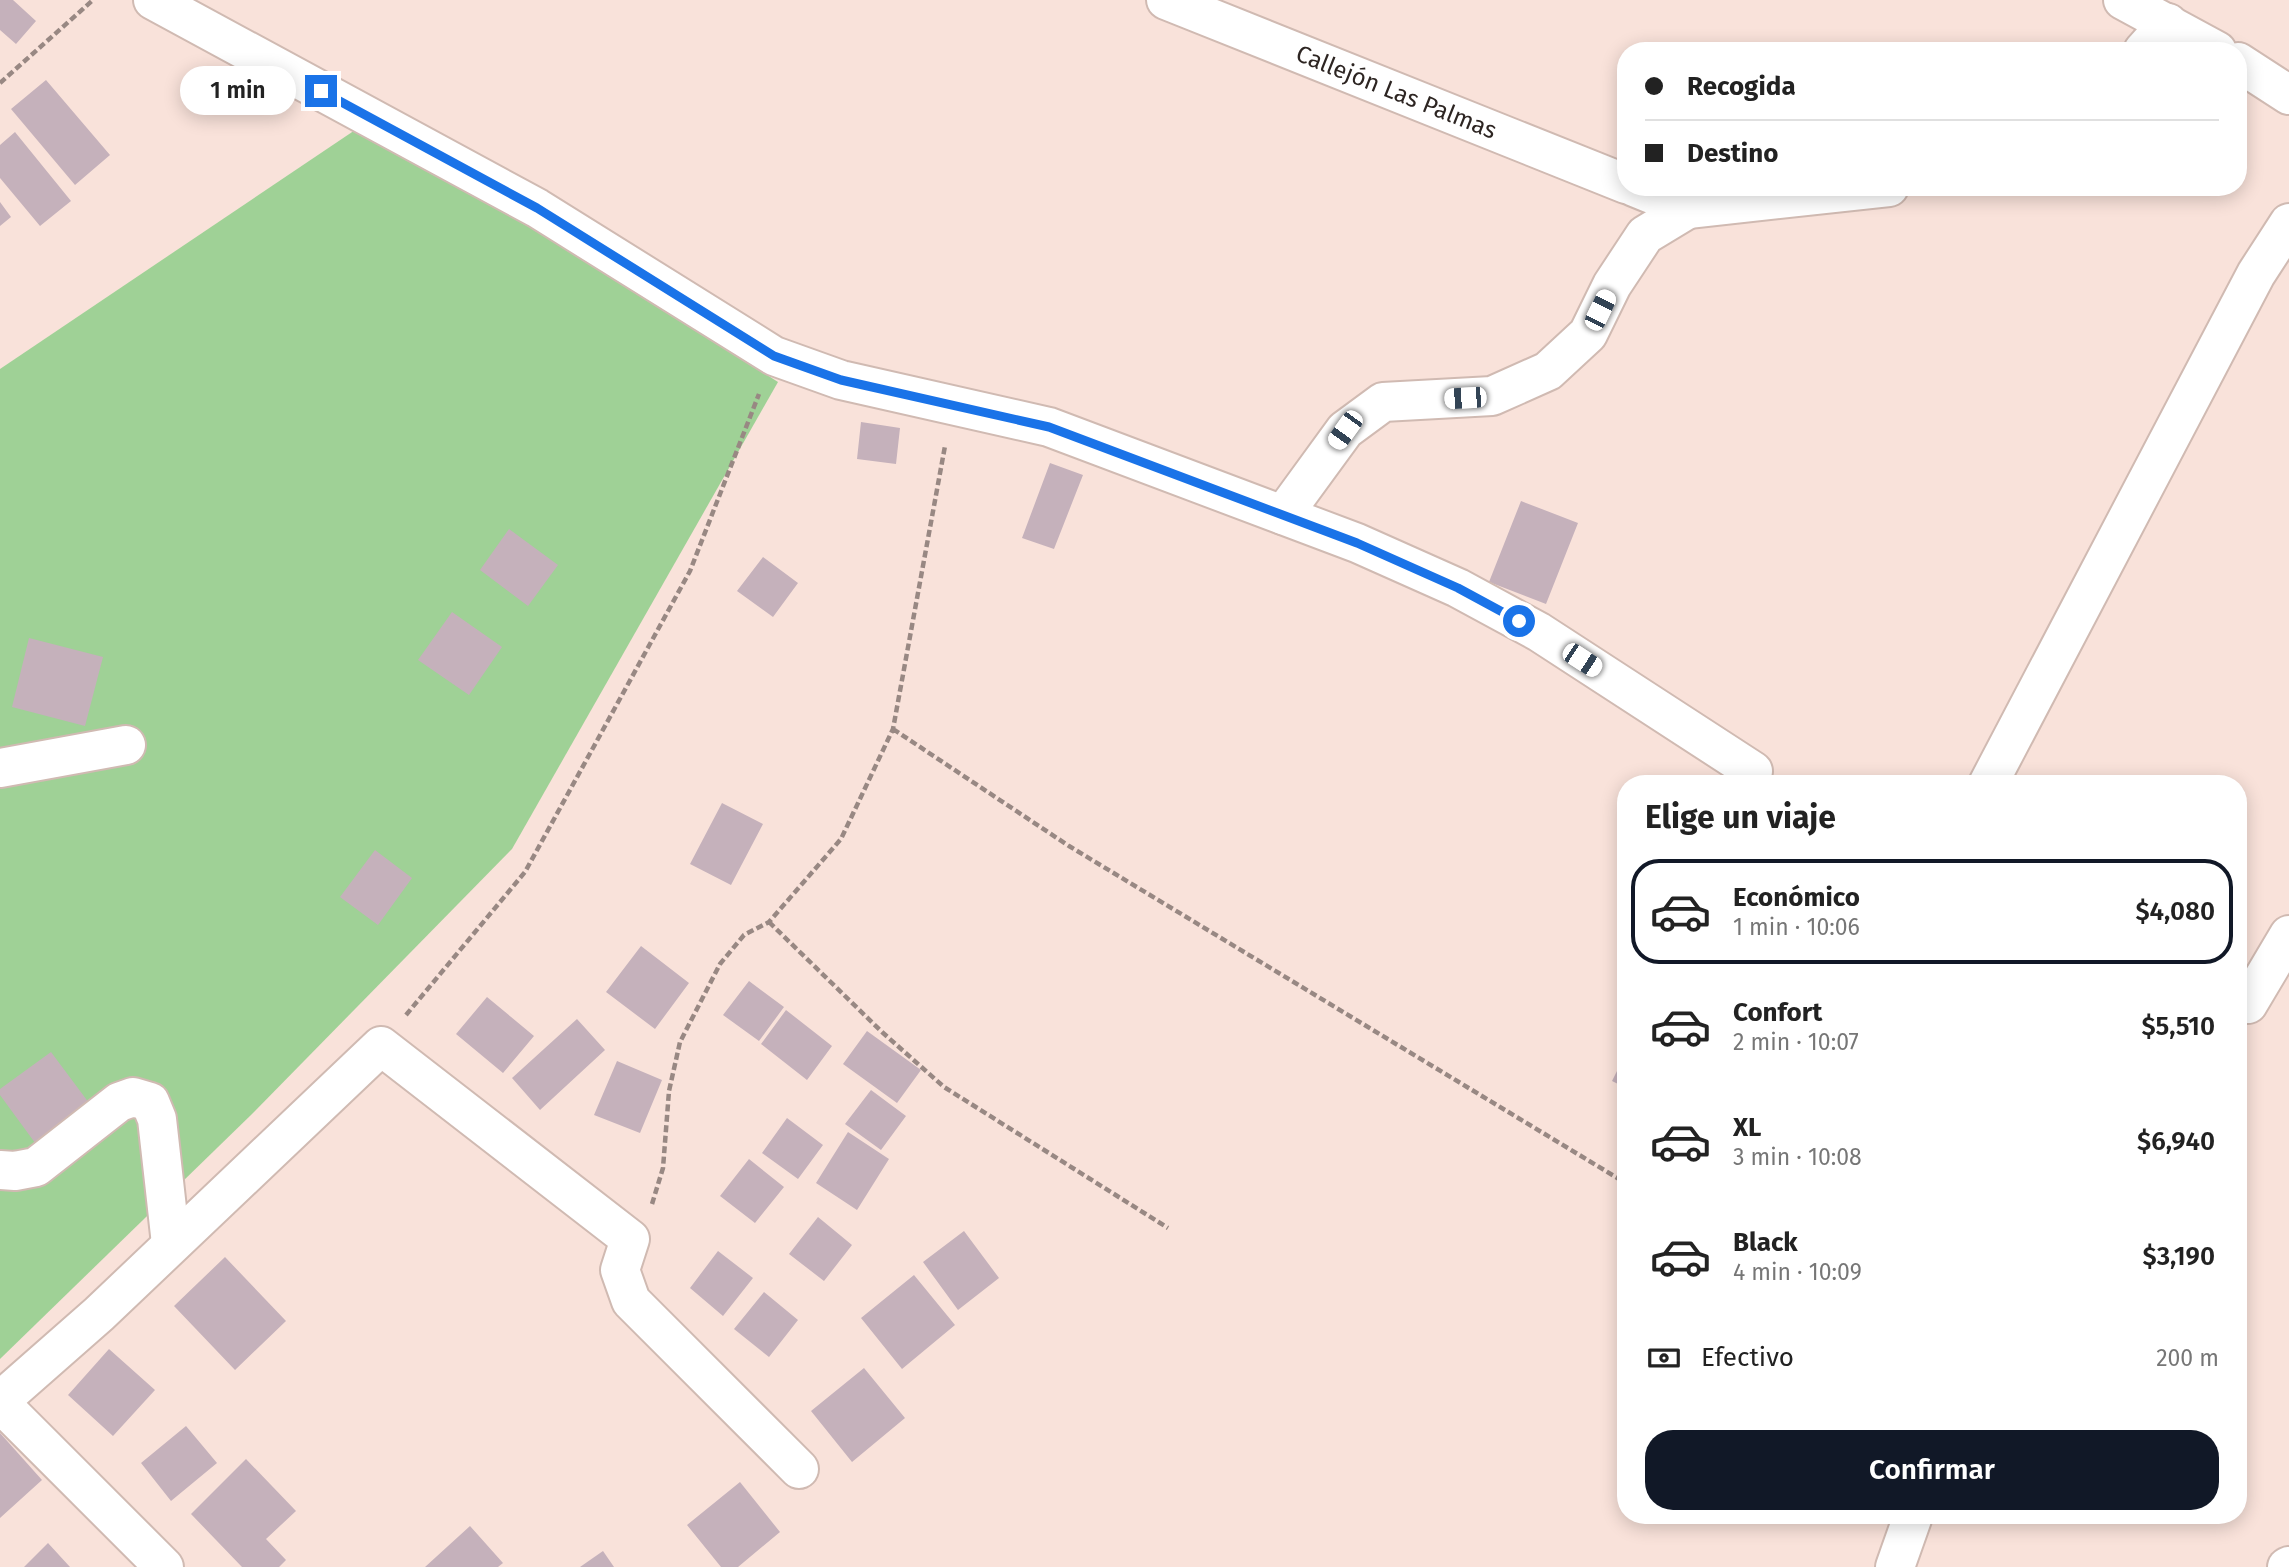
<!DOCTYPE html>
<html lang="es">
<meta charset="utf-8">
<style>
:root{--surface:#fff;--page:#f2f2f2;--text:#222;--muted:#767676;--line:#e0e0e0;--accent:#111827}
body{margin:0;font-family:"Fira Sans",sans-serif;background:var(--page);color:var(--text);height:100vh;display:flex;flex-direction:column;font-size:26px;white-space:nowrap}
*{box-sizing:border-box;margin:0}
p{font-size:23px;color:var(--muted)}
.icon{flex:none;width:38px;height:38px;fill:none;stroke:currentColor;stroke-width:2;stroke-linecap:round;stroke-linejoin:round}
.map{position:relative;flex:1;overflow:hidden}
.panel{position:absolute;left:1617px;top:775px;width:630px;height:749px;display:flex;flex-direction:column;background:var(--surface);border-radius:28px;box-shadow:0 4px 18px #0003}
.panel>*{flex:none}
.top-card{position:absolute;left:1617px;top:42px;width:630px;height:154px;border-radius:28px;box-shadow:0 4px 18px #0003;display:grid;align-content:center;height:154px;padding:0 28px;background:var(--surface)}
.end{position:absolute;width:32px;height:32px;margin:-16px;border:9px solid #1a73e8;background:#fff;box-shadow:0 0 0 4px #fff}
.from{border-radius:50%}
.bubble{position:absolute;height:49px;border-radius:24px;background:var(--surface);box-shadow:0 4px 18px #0003;font-size:23px;font-weight:600;line-height:49px;text-align:center}
.car{position:absolute;width:21px;height:42px;margin:-21px -10px;border-radius:9px;box-shadow:0 0 5px 2px #0007;background:linear-gradient(#fff 24%,#345 0 40%,#fff 0 76%,#345 0 86%,#fff 0)}
.top-card b{display:flex;align-items:center;gap:24px;height:66px;font-size:26px}
.top-card b+b{border-top:2px solid var(--line)}
.top-card i{width:18px;height:18px;background:var(--text)}
ul{padding:0;list-style:none}
li{display:flex;align-items:center;gap:21px;height:105px;margin:0 14px 10px;padding:0 14px;border:4px solid transparent;border-radius:28px}
li div{flex:1}
li b{display:block;font-size:26px}
li em{font-style:normal;font-weight:600}
li.active{border-color:var(--accent)}
li>.icon{width:63px;height:63px;stroke-width:1.5}
h2{padding:0 28px;font-size:32px;line-height:84px}
.pay{display:flex;align-items:center;gap:18px;height:77px;padding:0 28px;font-size:26px}
.pay p{margin-inline-start:auto}
.primary-button{display:flex;gap:14px;margin-top:auto;padding:14px 28px}
.primary-button a{flex:1;height:80px;border-radius:28px;background:var(--accent);color:#fff;font-size:28px;font-weight:600;line-height:80px;text-align:center}
.map>svg:first-child{display:block}
.green{fill:#9fd196}
.building{fill:#c5b1bb}
.lines{fill:none;stroke-linecap:round;stroke-linejoin:round}
.minor-casing{stroke:#d0bab2;stroke-width:42}
.path{stroke:#988883;stroke-width:4.5;stroke-dasharray:7 3.5;stroke-linecap:butt}
.minor{stroke:#fff;stroke-width:38}
.route{stroke:#1a73e8;stroke-width:9}
.labels{text-anchor:middle;dominant-baseline:central;stroke-width:7;stroke-linejoin:round;paint-order:stroke}
.street-label{font-size:24px;fill:#2d2522;stroke:#f9e2da}
</style>
<div class="map">
<svg width="2289" height="1567" viewBox="0 0 2289 1567">
<rect width="100%" height="100%" fill="#f9e2da"/>
<path class="green" d="M370,120l408,262 -266,467 -260,265 -252,245v-990z"/>
<path class="building" d="M0,0h13l23,21 -20,23 -16,-14z
M46,80l64,75 -35,30 -64,-76z
M15,132l56,69 -31,25 -40,-48v-33z
M0,202l11,15 -11,9z
M861,422l39,6 -4,36 -39,-5z
M1050,463l33,12 -29,74 -32,-11z
M1521,501l57,22 -32,81 -57,-22z
M509,529l49,36 -30,41 -48,-36z
M763,557l35,26 -25,34 -36,-26z
M452,612l50,35 -33,48 -51,-35z
M29,638l74,19 -18,69 -73,-19z
M722,803l41,21 -32,61 -41,-21z
M375,850l37,28 -34,47 -38,-28z
M641,946l48,37 -34,46 -49,-37z
M749,981l35,26 -25,34 -36,-26z
M487,997l47,39 -31,37 -47,-39z
M786,1010l46,36 -25,34 -46,-36z
M577,1019l28,31 -65,60 -28,-32z
M867,1031l54,39 -24,33 -54,-39z
M51,1052l44,59 -54,40 -41,-56v-6z
M1626,1053v35l-14,-7z
M617,1061l45,19 -22,53 -46,-18z
M871,1090l35,26 -25,34 -36,-26z
M787,1118l36,27 -25,34 -36,-26z
M848,1132l41,27 -32,51 -41,-27z
M749,1159l35,28 -29,36 -35,-27z
M818,1217l34,28 -28,36 -35,-27z
M964,1231l35,47 -41,32 -35,-48z
M718,1251l35,27 -30,38 -33,-28z
M225,1257l61,64 -51,49 -61,-64z
M914,1275l41,50 -53,44 -41,-51z
M764,1292l34,28 -29,37 -35,-28z
M109,1349l46,41 -42,46 -45,-41z
M864,1368l41,50 -53,44 -41,-51z
M186,1426l31,37 -46,38 -30,-38z
M0,1433l42,47 -42,38z
M246,1459l50,52 -30,28 20,21 -7,7h-37l-51,-53z
M740,1482l40,50 -42,35h-17l-34,-42z
M470,1526l33,37 -5,4h-73z
M48,1543l22,24h-46z
M603,1551l11,16h-34z"/>
<g class="lines">
<defs>
<g id="minor">
<path d="M153,0l384,208 237,148 67,24 208,47 308,116 101,45 81,44 214,139"/>
<path id="s1" d="M1166,0l460,184"/>
<path d="M2123,0l94,51"/>
<path d="M2143,51l25,-28"/>
<path d="M2238,62l51,33"/>
<path d="M1634,187l54,22 201,-22"/>
<path d="M1283,515l62,-85 38,-28 109,-6 56,-25 40,-37 24,-49 33,-50 43,-26"/>
<path d="M0,768l126,-23"/>
<path d="M1988,784l268,-510 33,-51"/>
<path d="M2248,1004l41,-69"/>
<path d="M0,1170l15,1 21,-4 83,-65 14,-5 17,5 7,17 14,125"/>
<path d="M0,1401l99,-87 282,-268 249,193 -10,31 11,31 168,168"/>
<path d="M0,1403l164,164"/>
<path d="M1895,1567l18,-51"/>
<path d="M2287,1567l2,-1"/>
</g>
</defs>
<use href="#minor" class="minor-casing"/>
<path class="path" d="M0,83l93,-83
M893,729l176,117 550,333
M769,922l113,110 62,55 224,141
M406,1015l119,-143 165,-301 69,-177
M652,1204l11,-36 6,-77 11,-49 40,-78 24,-29 25,-13 72,-83 52,-110 52,-283"/>
<use href="#minor" class="minor"/>
</g>
<g class="lines">
<path class="route" d="M321,91l216,117 237,148 67,24 208,47 308,116 101,45 61,33"/>
</g>
<g class="labels">
<g class="street-label">
<text stroke="none"><textPath href="#s1" startOffset="248">Callejón Las Palmas</textPath></text>
</g>
</g>
</svg>
<i class="end from" style="left:1519px;top:621px"></i>
<i class="end" style="left:321px;top:91px"></i>
<div class="bubble" style="left:180px;top:66px;width:116px">1 min</div>
<i class="car" style="left:1600px;top:310px;rotate:26deg"></i>
<i class="car" style="left:1465px;top:398px;rotate:267deg"></i>
<i class="car" style="left:1345px;top:430px;rotate:216deg"></i>
<i class="car" style="left:1582px;top:660px;rotate:123deg"></i>
<div class="top-card">
<b><i class="from"></i>Recogida</b>
<b><i></i>Destino</b>
</div>
<section class="panel">
<h2>Elige un viaje</h2>
<ul>
<li class="active"><svg class="icon" aria-label="car" viewBox="0 0 24 24"><path d="M5 17H2v-5l4-1 3-4h7l3 4 3 1v5h-3M9 17h6M6 11h13"/><circle cx="7" cy="17" r="2"/><circle cx="17" cy="17" r="2"/></svg><div><b>Económico</b><p>1 min · 10:06</p></div><em>$4,080</em></li>
<li><svg class="icon" aria-label="car" viewBox="0 0 24 24"><path d="M5 17H2v-5l4-1 3-4h7l3 4 3 1v5h-3M9 17h6M6 11h13"/><circle cx="7" cy="17" r="2"/><circle cx="17" cy="17" r="2"/></svg><div><b>Confort</b><p>2 min · 10:07</p></div><em>$5,510</em></li>
<li><svg class="icon" aria-label="car" viewBox="0 0 24 24"><path d="M5 17H2v-5l4-1 3-4h7l3 4 3 1v5h-3M9 17h6M6 11h13"/><circle cx="7" cy="17" r="2"/><circle cx="17" cy="17" r="2"/></svg><div><b>XL</b><p>3 min · 10:08</p></div><em>$6,940</em></li>
<li><svg class="icon" aria-label="car" viewBox="0 0 24 24"><path d="M5 17H2v-5l4-1 3-4h7l3 4 3 1v5h-3M9 17h6M6 11h13"/><circle cx="7" cy="17" r="2"/><circle cx="17" cy="17" r="2"/></svg><div><b>Black</b><p>4 min · 10:09</p></div><em>$3,190</em></li>
</ul>
<div class="pay"><svg class="icon" aria-label="cash" viewBox="0 0 24 24"><path d="M3 7h18v10H3z"/><circle cx="12" cy="12" r="2"/></svg>Efectivo<p>200 m</p></div>
<div class="primary-button"><a>Confirmar</a></div>
</section>
</div>
